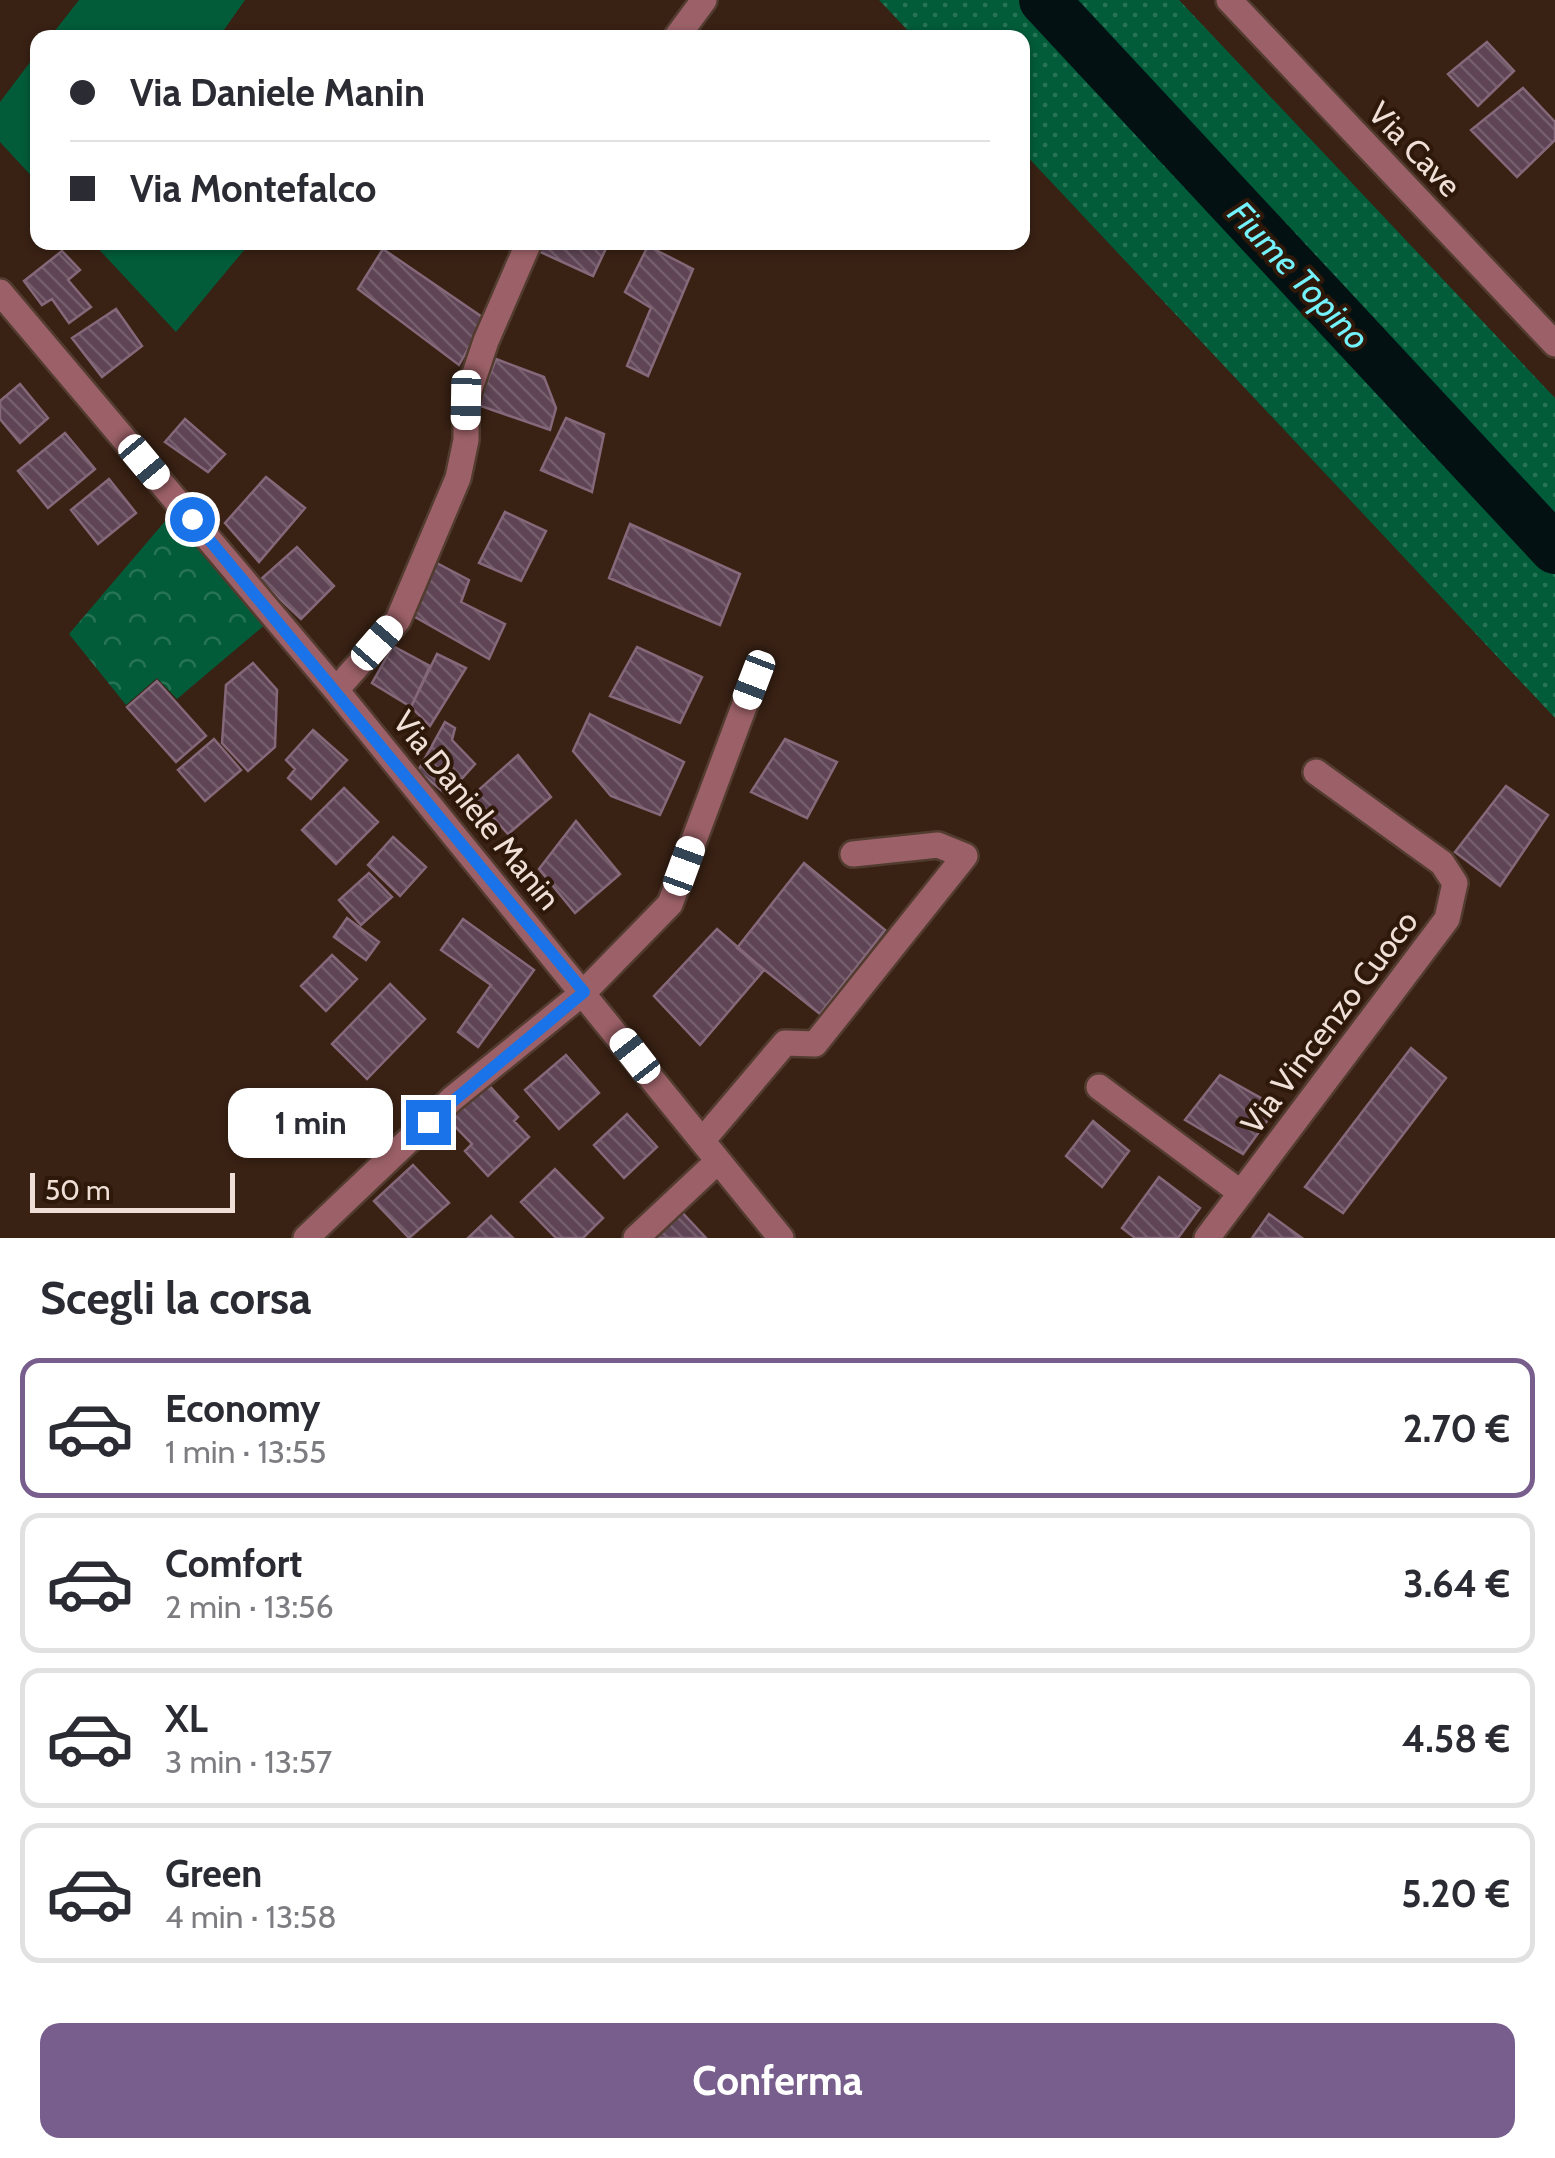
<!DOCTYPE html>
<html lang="it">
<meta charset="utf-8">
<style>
:root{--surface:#fff;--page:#f2f2f3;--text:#2b2b33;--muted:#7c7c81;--line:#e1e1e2;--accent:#775e8d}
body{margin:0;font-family:Cabin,sans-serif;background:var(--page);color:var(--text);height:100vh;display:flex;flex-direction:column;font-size:38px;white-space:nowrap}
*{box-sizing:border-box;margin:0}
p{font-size:32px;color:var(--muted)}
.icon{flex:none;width:55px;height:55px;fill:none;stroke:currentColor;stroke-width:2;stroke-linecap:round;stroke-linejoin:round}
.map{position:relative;height:1238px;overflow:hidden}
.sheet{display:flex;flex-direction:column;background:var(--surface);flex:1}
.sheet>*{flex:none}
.guide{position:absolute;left:30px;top:30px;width:1000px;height:220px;border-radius:20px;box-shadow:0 2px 8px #0004;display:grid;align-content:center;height:220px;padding:0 40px;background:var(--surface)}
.scale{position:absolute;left:30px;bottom:25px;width:205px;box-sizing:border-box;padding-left:10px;border:5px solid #efdfd6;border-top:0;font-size:28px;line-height:35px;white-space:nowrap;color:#efdfd6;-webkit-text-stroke:8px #2e180a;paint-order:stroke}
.end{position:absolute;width:45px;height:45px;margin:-22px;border:12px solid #1a73e8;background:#fff;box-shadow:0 0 0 5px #fff}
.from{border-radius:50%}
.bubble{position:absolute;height:70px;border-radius:20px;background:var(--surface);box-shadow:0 2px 8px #0004;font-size:32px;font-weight:700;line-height:70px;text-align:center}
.car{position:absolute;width:30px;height:60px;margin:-30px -15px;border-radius:12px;box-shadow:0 0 8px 2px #0007;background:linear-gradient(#fff 24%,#345 0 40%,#fff 0 76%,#345 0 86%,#fff 0)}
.guide b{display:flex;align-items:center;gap:35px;height:95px;font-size:38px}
.guide b+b{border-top:2px solid var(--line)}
.guide i{width:25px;height:25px;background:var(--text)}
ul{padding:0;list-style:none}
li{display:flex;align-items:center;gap:30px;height:140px;margin:0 20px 15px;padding:0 20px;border:5px solid var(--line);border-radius:20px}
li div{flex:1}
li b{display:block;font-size:38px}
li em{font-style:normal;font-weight:700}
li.selected{border-color:var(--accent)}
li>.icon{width:90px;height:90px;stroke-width:1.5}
h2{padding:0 40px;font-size:45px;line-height:120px}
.action{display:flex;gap:20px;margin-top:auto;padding:20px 40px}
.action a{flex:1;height:115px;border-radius:20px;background:var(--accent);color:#fff;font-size:40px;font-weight:700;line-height:115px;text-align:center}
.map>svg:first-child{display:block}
.grass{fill:url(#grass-dots)}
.park{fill:url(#park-crowns)}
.garden{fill:#025c39}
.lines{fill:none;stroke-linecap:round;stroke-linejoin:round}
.river{stroke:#031113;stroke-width:50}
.building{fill:url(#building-back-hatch);stroke:#85697a;stroke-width:2.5}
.minor-casing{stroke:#523c2f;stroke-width:30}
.minor{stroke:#9c6168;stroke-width:25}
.route{stroke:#1a73e8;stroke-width:12}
.labels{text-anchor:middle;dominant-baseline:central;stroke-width:8;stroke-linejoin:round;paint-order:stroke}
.street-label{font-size:32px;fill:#efdfd6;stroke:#2e180a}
.water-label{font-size:35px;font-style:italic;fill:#74f2fc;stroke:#2e180a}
</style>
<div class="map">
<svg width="1555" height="1238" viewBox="0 0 1555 1238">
<defs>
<pattern id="grass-dots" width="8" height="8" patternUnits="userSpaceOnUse" patternTransform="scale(2.5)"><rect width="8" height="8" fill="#025c39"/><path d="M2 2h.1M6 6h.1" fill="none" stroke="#277355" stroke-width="1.8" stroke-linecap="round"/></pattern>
<pattern id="park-crowns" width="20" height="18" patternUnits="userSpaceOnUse" patternTransform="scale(2.5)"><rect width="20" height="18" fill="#025c39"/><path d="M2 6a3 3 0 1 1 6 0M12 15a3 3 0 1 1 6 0" fill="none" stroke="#277355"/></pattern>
<pattern id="building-back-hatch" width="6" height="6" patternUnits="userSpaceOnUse" patternTransform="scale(2.5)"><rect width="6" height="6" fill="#5e4454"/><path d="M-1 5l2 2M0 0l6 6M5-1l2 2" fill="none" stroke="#755f6c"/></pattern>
</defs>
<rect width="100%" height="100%" fill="#392114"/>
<path class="grass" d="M879,0h300l376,398v320l-532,-566 -1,-114 -108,-1z"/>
<path class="park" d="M178,506l95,112 -96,81 -20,-21 -31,27 -57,-71z"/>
<path class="garden" d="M79,0h166l-26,37h-169z
M37,53v129l-37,-40v-40z
M93,243h157l-74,89z"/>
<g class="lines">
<path class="river" d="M1044,0l511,549"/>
</g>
<path class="building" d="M1487,42l27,29 -36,35 -30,-32z
M1523,88l32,34v18l-38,37 -46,-47z
M540,242h69l-16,34 -57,-26z
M648,246l45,23 -45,107 -21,-10 24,-58 -26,-16z
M383,249l102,70 -26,46 -101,-76z
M62,251l18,19 -12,10 23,27 -22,16 -17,-24 -10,6 -18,-24z
M116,309l26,37 -40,31 -30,-39z
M496,359l48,18 12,31 -6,22 -72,-25z
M20,384l28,34 -28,25 -20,-24v-18z
M566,418l38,16 -12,58 -51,-22z
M185,419l40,35 -17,18 -43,-30z
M65,433l30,36 -47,39 -30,-37z
M266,477l39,31 -46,54 -34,-39z
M109,479l27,34 -38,31 -27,-34z
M505,512l41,19 -25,50 -42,-18z
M630,524l110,50 -20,51 -111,-47z
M297,547l37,39 -33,33 -41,-39z
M433,561l36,19 -8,22 44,22 -16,35 -81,-46z
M393,646l37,20 -19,41 -39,-24z
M637,647l65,30 -22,46 -70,-27z
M437,654l29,14 -36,58 -19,-19z
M253,663l24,27 -2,57 -27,24 -26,-28 4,-58z
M157,681l49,55 -30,26 -49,-55z
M590,714l94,48 -24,53 -49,-19 -38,-45z
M445,722l10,6 -3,12 23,24 -28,31 -29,-24z
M313,730l34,30 -36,39 -23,-21 7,-9 -9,-9z
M214,739l27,31 -36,31 -27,-31z
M785,739l52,23 -30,56 -56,-26z
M518,755l33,42 -43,37 -35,-39z
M1506,786l42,29 -48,71 -45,-34z
M344,788l34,34 -42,42 -34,-34z
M576,821l44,53 -45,39 -36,-44z
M393,837l33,30 -26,29 -32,-31z
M804,863l81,67 -65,84 -83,-66z
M369,873l23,24 -31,28 -22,-25z
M347,918l32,24 -13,18 -32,-23z
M463,919l71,51 -56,77 -20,-15 33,-47 -50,-35z
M717,929l47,41 -64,75 -46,-49z
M332,955l25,24 -31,32 -25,-25z
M390,984l35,35 -58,60 -35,-35z
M1411,1048l35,30 -103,135 -38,-26z
M566,1055l33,38 -40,36 -34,-39z
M1220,1075l57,32 -34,47 -58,-34z
M485,1081l33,36 -4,4 15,16 -41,39 -23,-25 7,-7 -26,-27z
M627,1114l30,33 -33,31 -30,-33z
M1093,1121l36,30 -27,36 -36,-31z
M413,1165l36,38 -40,35 -35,-37z
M555,1169l48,49 -20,20h-27l-35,-36z
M1159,1177l41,31 -22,30h-43l-13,-10z
M678,1208l28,30h-58z
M1269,1214l33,24h-50z
M491,1216l22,22h-45z"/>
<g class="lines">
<defs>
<path id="minor" d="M1229,0l326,344
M676,38l28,-38
M0,292l336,398 445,548
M336,690l62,-70 60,-142 8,-38v-40l20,-59 43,-99
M1099,1087l142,106
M702,1141l83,-98 30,1 150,-188 -27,-11 -85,9
M306,1238l146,-139 132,-107 86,-88 84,-224
M636,1238l82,-77
M1207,1238l240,-319 8,-36 -13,-20 -126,-91"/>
</defs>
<use href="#minor" class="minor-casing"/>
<use href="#minor" class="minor"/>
</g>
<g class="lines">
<path class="route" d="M192,519l392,473 -156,130"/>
</g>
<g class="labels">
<g class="street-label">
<text transform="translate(1415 149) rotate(46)">Via Cave</text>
<text transform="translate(477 810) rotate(51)">Via Daniele Manin</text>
<text transform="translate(1329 1022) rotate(-53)">Via Vincenzo Cuoco</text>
</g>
<g class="water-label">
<text transform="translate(1299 275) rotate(47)">Fiume Topino</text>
</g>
</g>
</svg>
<div class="scale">50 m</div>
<i class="end from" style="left:192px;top:519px"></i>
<i class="end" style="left:428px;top:1122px"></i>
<div class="bubble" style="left:228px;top:1088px;width:165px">1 min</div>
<i class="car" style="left:466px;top:400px;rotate:181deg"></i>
<i class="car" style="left:144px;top:462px;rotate:140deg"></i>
<i class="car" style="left:377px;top:643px;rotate:41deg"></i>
<i class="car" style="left:754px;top:680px;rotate:201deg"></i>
<i class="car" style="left:684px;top:866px;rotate:20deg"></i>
<i class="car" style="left:635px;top:1056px;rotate:322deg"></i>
<div class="guide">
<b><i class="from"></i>Via Daniele Manin</b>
<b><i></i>Via Montefalco</b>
</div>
</div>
<section class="sheet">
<h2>Scegli la corsa</h2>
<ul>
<li class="selected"><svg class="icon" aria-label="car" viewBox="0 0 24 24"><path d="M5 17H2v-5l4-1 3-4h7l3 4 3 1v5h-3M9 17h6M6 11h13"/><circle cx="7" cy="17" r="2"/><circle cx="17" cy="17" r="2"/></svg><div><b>Economy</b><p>1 min · 13:55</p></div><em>2.70 €</em></li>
<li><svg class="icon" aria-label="car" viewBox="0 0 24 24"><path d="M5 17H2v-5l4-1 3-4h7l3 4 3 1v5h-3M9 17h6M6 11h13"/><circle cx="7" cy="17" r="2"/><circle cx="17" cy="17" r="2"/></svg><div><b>Comfort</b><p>2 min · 13:56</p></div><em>3.64 €</em></li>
<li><svg class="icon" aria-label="car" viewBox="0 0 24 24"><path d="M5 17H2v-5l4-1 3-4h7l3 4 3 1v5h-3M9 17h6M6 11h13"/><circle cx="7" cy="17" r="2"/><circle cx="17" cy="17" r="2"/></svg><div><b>XL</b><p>3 min · 13:57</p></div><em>4.58 €</em></li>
<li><svg class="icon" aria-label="car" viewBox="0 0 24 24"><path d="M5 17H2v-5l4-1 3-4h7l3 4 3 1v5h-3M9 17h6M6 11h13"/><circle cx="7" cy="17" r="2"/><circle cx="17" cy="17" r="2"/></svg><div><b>Green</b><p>4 min · 13:58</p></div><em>5.20 €</em></li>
</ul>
<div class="action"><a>Conferma</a></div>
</section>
